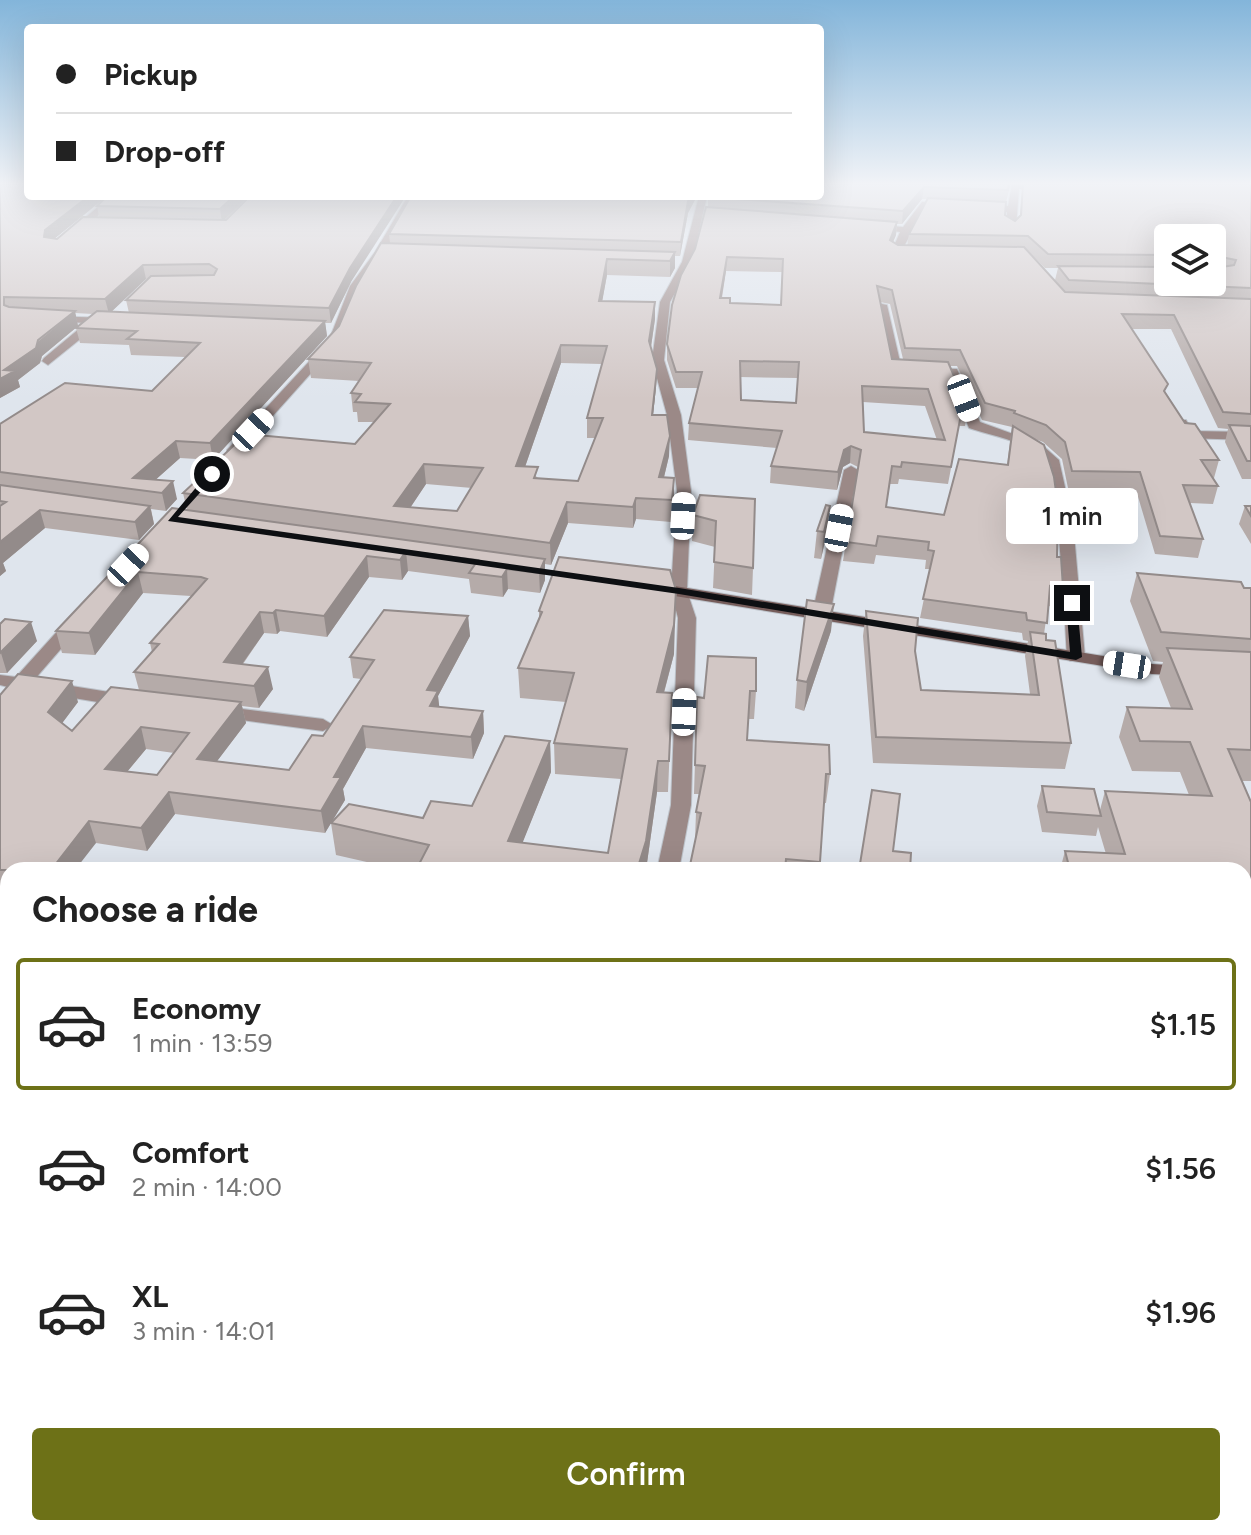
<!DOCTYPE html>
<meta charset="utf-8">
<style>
:root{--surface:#fff;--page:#f2f2f2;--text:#222;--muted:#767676;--line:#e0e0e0;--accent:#6d7117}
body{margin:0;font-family:Figtree,sans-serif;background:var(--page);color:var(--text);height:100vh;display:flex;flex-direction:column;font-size:30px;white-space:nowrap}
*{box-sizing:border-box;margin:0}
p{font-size:26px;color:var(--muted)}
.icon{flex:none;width:44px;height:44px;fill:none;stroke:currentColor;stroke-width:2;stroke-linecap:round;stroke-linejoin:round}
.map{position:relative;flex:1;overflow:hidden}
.side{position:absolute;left:0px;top:862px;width:1252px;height:674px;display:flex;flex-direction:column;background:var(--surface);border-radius:24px 24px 0 0;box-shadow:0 8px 32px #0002}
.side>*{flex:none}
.banner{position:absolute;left:24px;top:24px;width:800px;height:176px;border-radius:8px;box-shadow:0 8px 32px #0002;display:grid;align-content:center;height:176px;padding:0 32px;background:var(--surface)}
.fabs{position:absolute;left:1154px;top:224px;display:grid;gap:16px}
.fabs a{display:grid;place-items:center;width:72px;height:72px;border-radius:8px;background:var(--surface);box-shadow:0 8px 32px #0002;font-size:40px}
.end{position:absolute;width:36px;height:36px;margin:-18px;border:10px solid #0d0f12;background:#fff;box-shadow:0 0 0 4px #fff}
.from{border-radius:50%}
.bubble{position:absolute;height:56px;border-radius:8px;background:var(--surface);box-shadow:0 8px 32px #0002;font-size:26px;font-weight:600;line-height:56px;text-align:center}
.car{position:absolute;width:24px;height:48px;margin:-24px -12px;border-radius:10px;box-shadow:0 0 6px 2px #0007;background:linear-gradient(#fff 24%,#345 0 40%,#fff 0 76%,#345 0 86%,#fff 0)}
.banner b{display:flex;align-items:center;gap:28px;height:76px;font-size:30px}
.banner b+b{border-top:2px solid var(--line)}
.banner i{width:20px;height:20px;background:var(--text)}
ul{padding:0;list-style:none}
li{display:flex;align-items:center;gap:24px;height:132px;margin:0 16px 12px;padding:0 16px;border:4px solid transparent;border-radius:8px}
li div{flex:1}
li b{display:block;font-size:30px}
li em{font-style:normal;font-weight:600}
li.active{border-color:var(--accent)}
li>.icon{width:72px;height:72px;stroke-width:1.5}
h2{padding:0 32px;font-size:36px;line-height:96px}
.action{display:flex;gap:16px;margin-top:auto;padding:16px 32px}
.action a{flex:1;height:92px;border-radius:8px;background:var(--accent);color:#fff;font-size:32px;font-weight:600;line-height:92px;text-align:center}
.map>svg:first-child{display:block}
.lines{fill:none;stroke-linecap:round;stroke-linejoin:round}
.street-casing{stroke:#bdc3ca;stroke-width:2}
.secondary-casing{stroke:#bdc3ca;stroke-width:2}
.street{fill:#9b8987;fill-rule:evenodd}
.secondary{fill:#765d5b;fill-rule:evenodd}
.wall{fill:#b5aba9;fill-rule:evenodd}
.shaded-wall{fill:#938b8a}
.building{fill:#d2c7c5;stroke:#938b8a;stroke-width:2;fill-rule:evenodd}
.route{fill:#0d0f12}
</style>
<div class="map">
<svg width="1251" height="1535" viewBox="0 0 1251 1535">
<rect width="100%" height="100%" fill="#dfe5ed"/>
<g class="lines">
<defs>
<path id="street" d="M1012,184l81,3 1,-3h8l-5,9 -78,-4 -3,39 -5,3 -5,-3 1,-16 -82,-4 -23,42 16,1 -4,5 -23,-3 9,-21 -33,-5 5,-3 31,3 19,-25 86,4z
M111,196h9l-29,26 11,1v4l-22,-1v-4z
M408,196h8l-31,57 -25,33 -22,57 -101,113h-10v-6l102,-110 21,-54 25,-34z
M699,196h8l-15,66 -22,40 -6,58 17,55 10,76 -4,100 9,27 -5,187 -12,65h-22l14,-65 7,-187 -7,-27 6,-100 -10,-76 -15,-55 8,-58 22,-40z
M877,303l10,2 14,61 56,3 23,53 61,22 18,16 14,63 12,134 -3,4h-12l-3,-4c-2,-33 -8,-178 -24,-197 -15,-19 -52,-24 -74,-32l-21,-53 -56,-3z
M45,316l68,2 6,3 -6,3h-14l-51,41 -6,-4 2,-3 42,-35 -37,-2 -6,-3z
M1176,420h10l6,11 59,1v8l-68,-2 -9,-15z
M851,466l7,4 -28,145 -9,5 -9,-5 32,-145z
M77,615l9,5 -52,60 94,15 9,6 -2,4 -7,2 -103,-17 -18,21 -7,2v-17l8,-9 -8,-2v-10l16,2 55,-61z
M219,706l104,13 10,6 -10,6 -111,-15 -2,-4z"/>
<path id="secondary" d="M650,582l502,82 35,2 9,5 -9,5 -35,-2 -508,-83 -2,-4z"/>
</defs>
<use href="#street" class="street-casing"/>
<use href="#secondary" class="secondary-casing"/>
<use href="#street" class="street"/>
<use href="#secondary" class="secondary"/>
</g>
<path class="wall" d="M0,184l28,12h221l-25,24 127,62 -20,41h-6l2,13 -114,124 -33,-2 -25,22 22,19 -11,12 -15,-2 3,15 -15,16 -94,-12 -42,35 3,8 -6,5v-152l152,-33 33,-34 -54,-2 -2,-10 -49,-2 -4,-15 17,-14 -18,-1 3,13 -36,30 -2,7 -22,17 2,7 -20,11zM106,197l-9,9 2,11 -42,22 -2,-1zM146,279h2l-22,21 3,13 -18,-1z
M820,184h191l-5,18 -1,13 10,6 5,-5 3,-32h228v295h-9l-17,-37 3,-13 -10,-1 -47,-99h-39l34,64 19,30 34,37 -5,18h-2l6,8 -5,18 -23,-1 13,36 -5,19 -43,-4 -19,-64 -68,-2 -6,-29 -19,-17 -11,-4 31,150 -4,19 -11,-1 -4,28 27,109 -6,26 -192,-6 -10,-127 3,-25 49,40 6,39 109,4 -5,-38 3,-15 -5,-1 -1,-7 -102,-15 10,-49h-5l1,-9 -50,-5 -2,9 -31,-3 15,-94 -8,-4 -7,4 -6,23 -67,-7 1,-17 6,-18 -89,-8 1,-17 9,-35h-22l-9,-28v-16l41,-136v-12zM922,199h6l-19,35 -2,12 -9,-1 -5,-3 3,-7 1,-11h5zM1168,238l44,44h-44zM1026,249l19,19h13l-3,12 8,10zM726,271l56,1 -1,33 -51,-2 -8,-5zM880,302l10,2 13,55h-11zM950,366h7l25,54 30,7 -5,38 -63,50 -58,-8 4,-23h8l1,-5 49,5 11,-58h6l3,-17zM740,377l58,1 -2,25 -55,-3zM863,402l62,4 12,34 -73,-8z
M411,196h286l-9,17 -8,43h-5v12l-5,9 -63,-2 -5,26 53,18 -4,28 5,40 -3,28 16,41 -5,21 10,22 -3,23 -35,-3 -3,9 -65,-5 -17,42 -6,-1v16l-5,13 -32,-4 -5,8 -32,-4 -2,-14 -61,-8 -6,9 -33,-3 -42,60 -47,-6 -3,3 -13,-1 -21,31 30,25 -14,19 -17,-2 4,17 -29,38 72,9 34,-34 38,-57 -8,-1 -3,-21 118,-41 2,20 -32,60 1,11 44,4 1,22 -11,26 -107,-11 -23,41 2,11 -14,23 92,-5 49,-12 78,-65 1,31 -29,71 86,10 13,-74 -66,-5 -1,-31 12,-41 -46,-4 -2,-30 21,-50v-7l135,43 -10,39h8l-4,99h-11l-11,78h-244l-66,-15 -5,-32 -6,10 -150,-19 -28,37 -51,-8 -88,27v23l-8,-1v-197l78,7 -16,21 10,8 67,-41 -5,-18 18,-20 -2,-9 41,-47 -48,-3 -48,62 -33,-2 -6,-22 131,-121 -4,-17 172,-49 19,-22h-16l-1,-10h-4l-2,-19 8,-12 -48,-3 -3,-19 31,-33 51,-83 -1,-9zM561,363l41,1 -15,54v20h9l-18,43 -40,-3 -13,-11zM426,484l46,4 -15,23 -47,-3zM146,749l28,4 -17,22 -30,-3z
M700,495l53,73 -1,27 -39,-7 2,-41 -23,-6 1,-26z
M1245,506h6v38l-12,-20z
M817,531l10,1 -6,27 -7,-1z
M1137,573l114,15v193h-9l9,21v181h-7v-113h-184l5,-19 41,3 -8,-27 -2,9 -54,-4 -5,-26 5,-20 58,24 5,-19 84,4 -9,-23 -48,-1 -13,-34 8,-30 44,1 -12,-31 4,-15 -10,-1 -23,-60z
M0,624l37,17 -30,32h-7z
M831,631l-27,80 -9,-3 2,-28z
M708,656l48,35 -2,28h-6l-1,21 83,34 -4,29h-2l-5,67h-130l6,-30 1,-28 3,-18h-5l3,-97 7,1z
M8,972v99l-8,-1v-96z
M8,1115v413h190l-4,7h-194v-407z
M1244,1235h7v144l-7,-21z
M594,1528h66l2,7h-67z
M1102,1528h142l7,7h-148z"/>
<path class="shaded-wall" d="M924,187l-2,12 -20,25 1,-13z
M89,196h18l-59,48 -4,-7 1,-7z
M234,196h15l-27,26 -2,-13z
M397,196h9l-55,86 -20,41 -2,-15 21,-40z
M691,196h6l-9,17 -8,43 1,-14 7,-41z
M897,222l-1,13 -8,19 2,-14z
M675,252v16l-5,9v-16z
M727,257l-1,14 -7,42 1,-15z
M607,259v16l-8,44v-18z
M143,265l3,14 -37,35 -4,-15z
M655,302v17l-6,41v-19z
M75,311l3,15 -36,30 -2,7 -22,17 2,7 -20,11v-19l4,-9z
M325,321l2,15 -114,124 -3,-17z
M561,345v18l-43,124 -2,-21z
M657,369l-1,18 -5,47 1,-19z
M670,436l-1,20 -10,42v-21z
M176,441l4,17 -37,33 -10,-13z
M851,446l-1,17 -7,4 -6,23 1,-18 6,-22z
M424,464l2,20 -26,39 -6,-17z
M674,478v21l-3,23 1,-22z
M173,481l4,18 -11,12 -4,-18z
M636,498v21l-3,9v-21z
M567,502l1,21 -17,42 -1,-22z
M150,506l4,18 -15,16 -4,-18z
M830,506l-3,26 -6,27 3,-27z
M40,510l5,18 -42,35 3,8 -6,5v-34z
M406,551l2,20 -6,9 -2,-20z
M367,556l2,21 -42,60 -3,-21z
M545,559v21l-5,13 -1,-20z
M507,569l1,20 -5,8 -1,-20z
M138,572l5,21 -48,62 -6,-22z
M676,590l-2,64 -18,68 1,-30z
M834,604l-3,27 -27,80 3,-29z
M276,610l4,21 -3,3 -4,-21z
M260,612l4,21 -36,51 -4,-22z
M468,616l2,20 -32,60 2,17 -8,15 -5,-38z
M31,622l6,19 -30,32 -6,-20z
M268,667l5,22 -14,19 -5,-22z
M72,681l6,21 -24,32 -6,-22z
M241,702l5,21 -44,58 -5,-22z
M483,711l1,22 -11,26 -2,-22z
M363,726l3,22 -23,41 2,11 -20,33 -4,-22 13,-34z
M141,727l5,22 -35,42 -6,-22z
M550,741l1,31 -39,97 -4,-28z
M658,761l-1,31 -11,78h-9z
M169,792l6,22 -28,37 -6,-23z
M89,821l7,22 -21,27h-24z
M120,1528h14l3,7h-19z
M171,1528h27l-4,7h-20z"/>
<path class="building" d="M2,184h26v12h61l-44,34 -1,7 13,2 26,-22 143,3 24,-24h147l-47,72 -21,40 -203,-8 25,-24 63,-1 3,-6 -8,-5 -66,1 -38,34 -101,-2v8l5,2 66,4 -37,29 -2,8 -32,22 11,1 -15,8v-193z
M820,184h189l-1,6 -84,-3 -21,24 -195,-14 112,-1z
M1023,184h228v104l-182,-8 -11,-14 110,1v15h44v-44h-44v17l-120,-1 -20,-18 -119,-2 19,-36 78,4 -1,13 10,6 6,-6zM1216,256l20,4 -2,5 -18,3 -3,-3z
M107,196h127l-14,13 -123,-3z
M411,196h280l-3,5 -7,41 -292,-8z
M706,207l191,15 -7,18 8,5 126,2 41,45 186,7v115l-28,-2 -49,-97 -52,-1 46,70 -4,7 21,32 10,1 24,36h-18l17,26 -35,-1 20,54 -43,-3 -20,-64 -68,-1 -7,-29 -19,-17 -32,-12 1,-2 -30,-8 -25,-53 -55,-2 -13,-58 -15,-4 15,73 56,3 20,47h-6l-11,58 -49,-5 -1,5 -9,-1 -6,41 58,8 15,-56 49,6 5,-39 31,19 10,32 4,29 -1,51h4l2,31 -13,-2 -3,37 -20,-3 -1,-7 -103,-14 11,-48 -6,-1 1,-8 -51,-6 -2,10 -30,-4 15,-92 -10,-4 -7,4 -6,22 -67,-6 11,-35 -93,-8 13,-51h-26l-9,-28 5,-39 9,-30 14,-26zM727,257l56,2 -2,46 -51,-2v-5h-10zM740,361l59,1 -3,41 -55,-3zM862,386l66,3 17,51 -81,-8z
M381,243l294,9 -5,9 -63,-2 -8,42 56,1 -6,39 8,28 -5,46h15l3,21 -11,41 15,1 -2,22 -36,-2 -3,9 -66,-5 -17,41 -367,-50 63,-59 109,10 35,-40 -35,-2 6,-8 -10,-1 20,-30 -63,-4 31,-33 17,-40zM561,345l46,1 -20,72h16l-25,63 -44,-3 4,-11 -22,-1zM424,464l59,4 -26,43 -63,-5z
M97,311l228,10 -115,122 -34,-2 -43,37 40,3 -11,12 -162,-21v-48l65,-41 87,8 48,-48 -73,-4 10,-8 -61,-3z
M1229,425l22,1v35h-4z
M0,485l150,21 -15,16 -95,-12 -40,32v-36l6,-4 -6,-1z
M700,495l55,4 -2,69 -39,-6 2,-41 -23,-6z
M826,505l4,1 -6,26 -7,-1z
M1245,506h6v10z
M172,508l373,51 -6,14 -32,-4 -5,8 -33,-4 9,-13 -72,-9 -6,9 -33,-4 -43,60 -48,-6 -3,3 -13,-1 -36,50 44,5 -14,19 -120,-14 25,-28 -9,-1 57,-64 -6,-2 -63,-5 -49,61 -33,-2z
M559,557l111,13 6,20 -2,35 -17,67 15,1 -3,68h-11l-12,80 -9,29h-114l-50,-6 -3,6h-54l13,-25 -98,-22 18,-19 74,14 8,-17 41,5 33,-70 45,5 -42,100 100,12 19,-104 -73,-6 20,-70 -56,-5 24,-56 -3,-1z
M1137,573l104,9 3,6h7v51l-90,-7z
M807,600l27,4 -27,78 -10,-2z
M384,610l84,6 -41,74 11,1 -8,15 53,5 -12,26 -108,-11 -29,51h7l-20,34 -152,-19 -28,36 -52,-7 -38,49h-51v-175l18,-21 54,7 -24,31 24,19 39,-44 130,15 -44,57 92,11 23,-35 11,1 51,-76 -24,-3zM141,727l48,6 -32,42 -52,-6z
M866,611l52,7 -3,33 6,39 118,5 -9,-63 16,2v6l9,1 16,102 -195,-6z
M5,619l26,3 -31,31v-29z
M1167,648l84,4v98l-23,-1 23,53v148h-7v-80h-174l-5,-19 60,3 -20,-63 107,5 -22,-54 -50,-1 -13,-34 65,2z
M708,656l48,2v33h-6l-3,49 82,5 1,29h-4l-6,88 -34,-3 -1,11h-96l12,-57 -5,-1 9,-46 -10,-1 2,-68 7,1z
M1042,786l52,3 7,27 -54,-4z
M872,790l28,4 -7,57 18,2 -1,17h-51z
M2,971l6,1v67l-8,-1v-64z
M8,1115v379h-8v-366z
M1244,1235h7v65l-7,-19z
M1244,1431h7v104h-127l-1,-7h121z
M0,1506h8v22h112l-2,7h-118z
M390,1528h58l12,2 -1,5h-70z
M598,1528h62l2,7h-63z
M827,1528h157l1,7h-159z"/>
<linearGradient id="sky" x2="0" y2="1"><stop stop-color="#83b5da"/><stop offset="0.46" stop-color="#f1f3f7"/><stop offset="1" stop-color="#f1f3f7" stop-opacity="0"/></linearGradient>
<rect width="1251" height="399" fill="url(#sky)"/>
<path class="route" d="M209,472l8,2 -39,43 501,71 391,64 -4,-49 6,-3 5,3 5,54 -6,3 -397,-66 -511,-73z"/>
</svg>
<div class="fabs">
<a><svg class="icon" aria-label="layers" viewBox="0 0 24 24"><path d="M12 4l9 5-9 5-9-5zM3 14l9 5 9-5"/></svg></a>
</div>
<i class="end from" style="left:212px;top:474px"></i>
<i class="end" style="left:1072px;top:603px"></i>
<div class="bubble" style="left:1006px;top:488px;width:132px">1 min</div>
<i class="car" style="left:964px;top:398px;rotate:159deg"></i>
<i class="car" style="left:253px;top:430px;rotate:43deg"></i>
<i class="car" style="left:683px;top:516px;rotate:3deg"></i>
<i class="car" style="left:839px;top:528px;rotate:11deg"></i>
<i class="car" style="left:128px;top:565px;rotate:43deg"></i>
<i class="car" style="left:1127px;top:665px;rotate:279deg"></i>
<i class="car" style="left:684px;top:712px;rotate:2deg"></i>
<div class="banner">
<b><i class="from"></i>Pickup</b>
<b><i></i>Drop-off</b>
</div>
<section class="side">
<h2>Choose a ride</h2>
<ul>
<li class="active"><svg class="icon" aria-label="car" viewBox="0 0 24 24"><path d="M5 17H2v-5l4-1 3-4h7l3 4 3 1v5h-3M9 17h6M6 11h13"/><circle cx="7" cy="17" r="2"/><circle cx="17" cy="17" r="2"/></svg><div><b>Economy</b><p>1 min · 13:59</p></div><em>$1.15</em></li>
<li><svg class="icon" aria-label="car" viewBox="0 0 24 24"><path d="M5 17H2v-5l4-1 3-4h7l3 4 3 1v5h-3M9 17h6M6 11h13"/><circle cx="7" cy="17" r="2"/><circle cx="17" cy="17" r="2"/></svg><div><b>Comfort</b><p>2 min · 14:00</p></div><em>$1.56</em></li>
<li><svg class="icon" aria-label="car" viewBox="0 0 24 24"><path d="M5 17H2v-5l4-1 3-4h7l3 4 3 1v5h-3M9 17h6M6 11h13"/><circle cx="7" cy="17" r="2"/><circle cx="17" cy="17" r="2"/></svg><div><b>XL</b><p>3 min · 14:01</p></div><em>$1.96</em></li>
</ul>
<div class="action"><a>Confirm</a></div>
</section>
</div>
